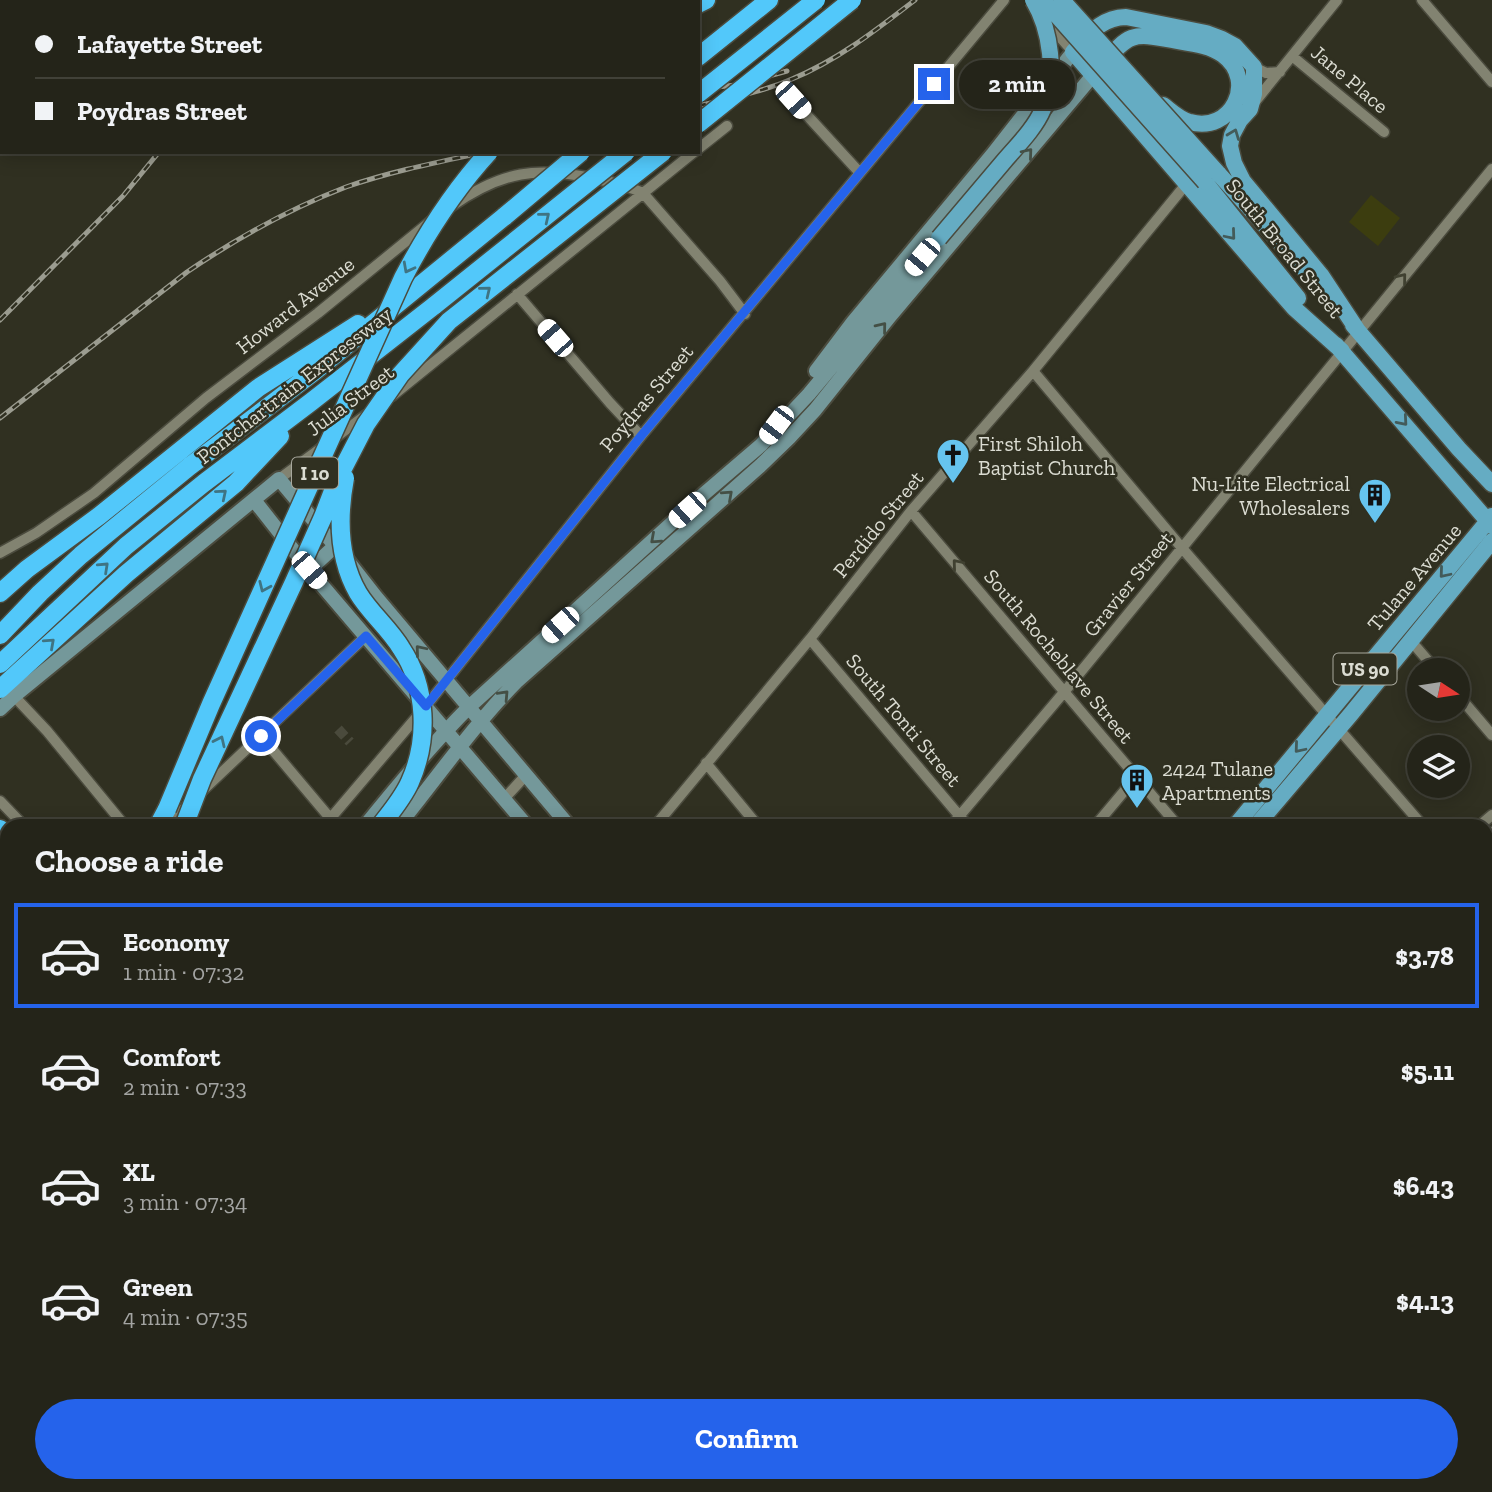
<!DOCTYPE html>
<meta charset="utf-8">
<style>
:root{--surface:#242419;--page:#2c2c22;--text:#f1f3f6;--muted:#a3a4a2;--line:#414138;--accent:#2563eb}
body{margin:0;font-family:"Zilla Slab",serif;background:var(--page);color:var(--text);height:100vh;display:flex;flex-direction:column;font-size:26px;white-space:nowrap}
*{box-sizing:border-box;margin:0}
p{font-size:23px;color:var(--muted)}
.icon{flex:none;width:38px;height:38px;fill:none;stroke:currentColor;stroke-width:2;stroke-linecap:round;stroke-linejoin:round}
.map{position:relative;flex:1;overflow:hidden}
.drawer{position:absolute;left:0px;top:819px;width:1493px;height:674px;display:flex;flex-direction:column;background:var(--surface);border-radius:21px 21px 0 0;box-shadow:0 4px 18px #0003,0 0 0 2px var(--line)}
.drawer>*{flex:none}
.top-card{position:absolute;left:0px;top:0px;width:700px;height:154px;box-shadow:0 4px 18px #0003,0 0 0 2px var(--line);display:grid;align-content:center;height:154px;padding:0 35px;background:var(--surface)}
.needle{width:46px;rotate:102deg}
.controls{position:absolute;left:1407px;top:658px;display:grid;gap:14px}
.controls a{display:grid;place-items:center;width:63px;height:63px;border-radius:50%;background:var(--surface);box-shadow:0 4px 18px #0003,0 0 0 2px var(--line);font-size:35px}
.end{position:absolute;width:32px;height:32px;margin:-16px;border:9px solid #2563eb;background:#fff;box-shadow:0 0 0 4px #fff}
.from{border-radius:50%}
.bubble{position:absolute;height:49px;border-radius:24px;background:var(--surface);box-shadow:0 4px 18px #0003,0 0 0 2px var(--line);font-size:23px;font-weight:700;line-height:49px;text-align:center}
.car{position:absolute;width:21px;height:42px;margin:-21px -10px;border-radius:9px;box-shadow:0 0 5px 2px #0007;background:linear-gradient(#fff 24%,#345 0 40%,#fff 0 76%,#345 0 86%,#fff 0)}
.top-card b{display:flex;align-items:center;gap:24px;height:66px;font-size:26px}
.top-card b+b{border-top:2px solid var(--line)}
.top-card i{width:18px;height:18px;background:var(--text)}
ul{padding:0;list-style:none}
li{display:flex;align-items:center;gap:21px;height:105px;margin:0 14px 10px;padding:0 21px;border:4px solid transparent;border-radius:0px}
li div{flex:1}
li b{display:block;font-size:26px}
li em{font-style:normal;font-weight:700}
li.active{border-color:var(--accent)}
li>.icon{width:63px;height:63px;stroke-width:1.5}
h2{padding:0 35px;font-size:32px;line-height:84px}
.cta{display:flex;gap:14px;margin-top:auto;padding:14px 35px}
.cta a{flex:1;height:80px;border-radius:42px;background:var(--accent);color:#fff;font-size:28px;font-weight:700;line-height:80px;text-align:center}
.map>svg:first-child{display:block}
.built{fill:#3a3b24}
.green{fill:#3c3d0f}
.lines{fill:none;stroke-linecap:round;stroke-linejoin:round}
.street-tunnel{stroke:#4a4a3c;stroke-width:10;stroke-dasharray:10 5;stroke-linecap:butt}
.street-casing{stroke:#4b4b3e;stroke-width:13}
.secondary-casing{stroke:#4b4b3e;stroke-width:18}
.primary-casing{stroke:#4b4b3e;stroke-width:19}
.highway-casing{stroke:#4b4b3e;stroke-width:21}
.street{stroke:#828371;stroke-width:10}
.secondary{stroke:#74989a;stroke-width:14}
.primary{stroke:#65acc3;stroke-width:16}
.highway{stroke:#52c8fa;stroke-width:18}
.rail-casing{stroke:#9b9c90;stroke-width:5}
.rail{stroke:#303021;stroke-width:2.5;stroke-dasharray:8;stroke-linecap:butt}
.primary-bridge-casing{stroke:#4b4b3e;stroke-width:19;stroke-linecap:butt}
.highway-bridge-casing{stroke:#4b4b3e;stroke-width:21;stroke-linecap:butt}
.primary-bridge{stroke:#65acc3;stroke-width:16}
.highway-bridge{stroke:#52c8fa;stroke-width:18}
.oneway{stroke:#435b5a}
.oneway2{stroke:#444f45}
.oneway3{stroke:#3f7483}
.oneway4{stroke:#404131}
.route{stroke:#2563eb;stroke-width:9}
.labels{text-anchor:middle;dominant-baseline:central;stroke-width:5;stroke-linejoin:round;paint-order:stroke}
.shield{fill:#303021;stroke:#a8a89d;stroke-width:2}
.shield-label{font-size:19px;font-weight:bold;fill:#dbdcd2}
.street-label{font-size:21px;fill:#dbdcd2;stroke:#303021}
.poi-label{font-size:21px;fill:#dbdcd2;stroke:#303021;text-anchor:start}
</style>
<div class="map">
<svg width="1492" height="1492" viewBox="0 0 1492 1492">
<rect width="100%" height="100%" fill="#303021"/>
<path class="built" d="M1486,1207l6,8v277h-343l-6,-6h343z
M343,1486h328l-6,6h-310z
M723,1486h347l5,6h-357z"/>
<path class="green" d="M1371,195l29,23 -22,28 -29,-24z"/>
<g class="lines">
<path class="street-tunnel" d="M338,729l12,13"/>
<defs>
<path id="street" d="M1422,0l70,82
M1046,21l27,31
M1292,56l92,76
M1254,67l12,6 14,-1
M793,100l67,73
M1254,103l83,-103
M698,149l29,-23
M452,206c50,-35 85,-40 144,-27 16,3 32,7 47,14l77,88 25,33
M517,294l93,109 31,33
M1033,371l149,177 241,278
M392,396l302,-244
M279,479l87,-64
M911,511l267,315
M0,553l36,-20 58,-40 112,-95 112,-85 113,-92
M810,639l158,187
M1411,641l25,29
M1458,695l34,40
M14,696l33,35 78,95
M261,736l69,82
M706,763l52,63
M201,792l165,-156
M504,799l22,-24
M0,801l24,25
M165,826l23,-21
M324,826l102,-120 215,-270 363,-436
M655,826l155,-187 101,-128 122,-140 154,-188
M951,826l114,-135 427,-522
M1095,826l41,-49
M1479,826l13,-11
M1486,838l6,-6
M1486,898l6,7
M7,916l-3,7 3,4
M0,988l7,-7
M0,1023l7,4
M1486,1077l6,-5
M1486,1183l6,7
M0,1320l7,4
M317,1486l12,6
M608,1486l11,6
M105,1492l5,-6
M398,1492l5,-6
M1184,1492l7,-6
M1251,1492l7,-6"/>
<path id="secondary" d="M816,371l37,-49 139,-167 81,-103
M254,500l55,70 218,256
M309,570l26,-24
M0,709l14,-13 265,-217 68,81 29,37 193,229
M365,826c33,-41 67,-82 104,-119l236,-214 56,-48 48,-51 130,-156
M398,826c39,-48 74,-99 118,-144l244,-216 29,-28 26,-28 76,-95 203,-241
M0,1264l7,-7
M0,1391l7,8
M83,1486l5,6
M1084,1486l6,6
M1127,1486l6,6"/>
<path id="primary" d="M52,2l2,-2
M77,2l2,-2
M0,55l2,-2
M1103,65c25,-31 29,-33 69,-25 16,3 38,5 51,15 35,26 8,79 -33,67 -10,-2 -19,-11 -27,-17
M0,79l2,-2
M1218,173l86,96
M1205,182l93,116
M1353,325l106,124 33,35
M1336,345l156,181
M1342,351l-48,-43 -22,-25 -199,-231c17,-18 27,-34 53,-35l80,16 16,6 13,7 19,21v27l-4,15 -10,11 -8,15 -2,11 4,17 9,18 78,94 37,56
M1235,826l257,-310
M1256,826l95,-112 141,-173
M0,1303l7,-9
M0,1406l7,8
M0,1478l12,14
M69,1486l6,6
M683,1492l5,-6
M707,1492l5,-6"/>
<path id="highway" d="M698,4l8,-4
M698,57l71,-57
M0,593l27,-24 72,-53 159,-128 100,-64
M0,635l40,-42 41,-38 109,-89 125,-95 190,-155
M0,664l126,-118 78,-63 107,-81 124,-97
M0,689l126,-115 110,-91 44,-47
M158,826l9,-17
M0,829l7,8
M0,1148l7,-15
M0,1219l7,-14
M0,1450l7,12
M23,1486l5,6
M41,1486l5,6
M128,1486l3,6"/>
</defs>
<use href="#street" class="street-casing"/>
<use href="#secondary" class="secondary-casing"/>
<use href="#primary" class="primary-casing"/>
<use href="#highway" class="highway-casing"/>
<use href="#street" class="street"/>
<use href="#secondary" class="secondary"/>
<use href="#primary" class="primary"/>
<use href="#highway" class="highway"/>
<defs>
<path id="rail" d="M513,0l1,2
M272,2l2,-2
M698,89l38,-4 51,-14
M698,106c32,-8 64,-14 94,-27 46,-19 84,-49 123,-79
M0,320l123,-124 36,-44
M0,418l187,-146c50,-34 102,-63 159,-85 46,-16 93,-25 140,-35"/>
</defs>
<use href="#rail" class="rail-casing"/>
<use href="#rail" class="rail"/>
<defs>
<path id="primary-bridge" d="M1043,0l162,182
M1062,0l156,173
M939,238c22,-26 44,-52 66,-78 13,-15 30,-32 38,-51 14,-33 8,-79 -10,-109"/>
<path id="highway-bridge" d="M698,94l118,-94
M698,124l154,-124
M505,216l76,-64
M435,305l191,-153
M345,478c-7,37 -7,80 13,115 12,20 31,35 43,55 26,39 28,91 9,134 -7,16 -19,30 -30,44
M167,809l44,-105 192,-426c23,-44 52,-89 86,-126
M184,826l18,-47 92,-197 29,-65 15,-39 28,-54 34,-49 49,-54 214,-169"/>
</defs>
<use href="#primary-bridge" class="primary-bridge-casing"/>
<use href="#highway-bridge" class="highway-bridge-casing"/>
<use href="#primary-bridge" class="primary-bridge"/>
<use href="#highway-bridge" class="highway-bridge"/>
</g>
<defs><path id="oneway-chevron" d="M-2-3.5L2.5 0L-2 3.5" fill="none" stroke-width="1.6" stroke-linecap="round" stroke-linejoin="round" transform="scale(1.75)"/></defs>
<g class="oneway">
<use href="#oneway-chevron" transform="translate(1234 134) rotate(-69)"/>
<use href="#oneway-chevron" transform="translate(1231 235) rotate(50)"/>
<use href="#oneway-chevron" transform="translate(1403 421) rotate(49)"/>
<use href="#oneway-chevron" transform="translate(1444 573) rotate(130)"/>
<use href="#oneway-chevron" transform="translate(1299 748) rotate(130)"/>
</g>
<g class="oneway2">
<use href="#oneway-chevron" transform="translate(1028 153) rotate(-50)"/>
<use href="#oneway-chevron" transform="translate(882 327) rotate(-51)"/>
<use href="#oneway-chevron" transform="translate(728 495) rotate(-42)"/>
<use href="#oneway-chevron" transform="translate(655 539) rotate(138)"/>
<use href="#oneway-chevron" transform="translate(420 650) rotate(-130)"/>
<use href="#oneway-chevron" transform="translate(504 695) rotate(-47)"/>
</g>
<g class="oneway3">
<use href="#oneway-chevron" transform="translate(545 217) rotate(-39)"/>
<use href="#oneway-chevron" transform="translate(408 268) rotate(118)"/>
<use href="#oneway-chevron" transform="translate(486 291) rotate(-39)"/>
<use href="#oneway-chevron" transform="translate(222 494) rotate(-40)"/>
<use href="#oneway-chevron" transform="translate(104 567) rotate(-43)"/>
<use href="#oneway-chevron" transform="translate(264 587) rotate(114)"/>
<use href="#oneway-chevron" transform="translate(50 643) rotate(-42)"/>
<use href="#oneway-chevron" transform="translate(220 741) rotate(-65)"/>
</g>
<g class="oneway4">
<use href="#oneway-chevron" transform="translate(1402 278) rotate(-51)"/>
<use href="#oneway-chevron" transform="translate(957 564) rotate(-130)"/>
</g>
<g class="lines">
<path class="route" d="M261,736l105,-100 60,70 215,-270 293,-352"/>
</g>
<defs>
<symbol id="church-pin" viewBox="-11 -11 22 30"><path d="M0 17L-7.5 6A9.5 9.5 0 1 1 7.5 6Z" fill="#66c4ef" stroke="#303021"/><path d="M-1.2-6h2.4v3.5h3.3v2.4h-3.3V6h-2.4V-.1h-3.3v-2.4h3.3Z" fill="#111"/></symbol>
<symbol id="building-pin" viewBox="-11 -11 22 30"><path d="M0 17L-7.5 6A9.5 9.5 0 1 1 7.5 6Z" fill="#66c4ef" stroke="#303021"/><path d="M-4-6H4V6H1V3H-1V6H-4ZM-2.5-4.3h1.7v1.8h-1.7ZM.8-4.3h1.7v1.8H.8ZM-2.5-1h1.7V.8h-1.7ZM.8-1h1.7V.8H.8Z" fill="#111"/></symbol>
</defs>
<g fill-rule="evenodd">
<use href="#church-pin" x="934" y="436" width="38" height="52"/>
<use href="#building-pin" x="1356" y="476" width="38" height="52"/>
<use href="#building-pin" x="1118" y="761" width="38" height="52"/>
</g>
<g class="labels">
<g class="shield">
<rect x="292" y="457.5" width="46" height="31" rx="5"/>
<rect x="1333.5" y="653.5" width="63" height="31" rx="5"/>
</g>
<g class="shield-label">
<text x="315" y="473">I 10</text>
<text x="1365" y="669">US 90</text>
</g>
<g class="street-label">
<text transform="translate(1350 79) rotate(40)">Jane Place</text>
<text transform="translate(1285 248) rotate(51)">South Broad Street</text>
<text transform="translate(295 305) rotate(-38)">Howard Avenue</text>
<text transform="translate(294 385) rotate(-38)">Pontchartrain Expressway</text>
<text transform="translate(646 398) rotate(-50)">Poydras Street</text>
<text transform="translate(350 400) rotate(-37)">Julia Street</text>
<text transform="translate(878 524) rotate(-51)">Perdido Street</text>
<text transform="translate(1414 577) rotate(-50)">Tulane Avenue</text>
<text transform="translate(1128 584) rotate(-51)">Gravier Street</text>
<text transform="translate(1059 656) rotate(50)">South Rocheblave Street</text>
<text transform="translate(904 720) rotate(50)">South Tonti Street</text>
</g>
<g class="poi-label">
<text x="978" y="443">First Shiloh<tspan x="978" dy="24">Baptist Church</tspan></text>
<text x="1350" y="483" text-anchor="end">Nu-Lite Electrical<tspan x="1350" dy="24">Wholesalers</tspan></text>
<text x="1162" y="768">2424 Tulane<tspan x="1162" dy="24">Apartments</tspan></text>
</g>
</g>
</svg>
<div class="controls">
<a><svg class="needle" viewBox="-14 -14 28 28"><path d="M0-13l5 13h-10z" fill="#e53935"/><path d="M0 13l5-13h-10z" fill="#a3a4a2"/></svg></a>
<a><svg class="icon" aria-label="layers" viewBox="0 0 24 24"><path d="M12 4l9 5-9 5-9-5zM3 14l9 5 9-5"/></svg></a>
</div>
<i class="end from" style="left:261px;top:736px"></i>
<i class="end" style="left:934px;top:84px"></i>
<div class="bubble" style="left:959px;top:60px;width:116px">2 min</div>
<i class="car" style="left:793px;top:100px;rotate:138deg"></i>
<i class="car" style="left:922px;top:257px;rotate:220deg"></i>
<i class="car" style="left:555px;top:338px;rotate:319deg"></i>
<i class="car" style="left:776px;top:425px;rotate:217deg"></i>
<i class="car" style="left:687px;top:510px;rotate:228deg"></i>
<i class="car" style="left:309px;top:570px;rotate:139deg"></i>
<i class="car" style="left:560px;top:625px;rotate:228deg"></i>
<div class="top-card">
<b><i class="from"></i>Lafayette Street</b>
<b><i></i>Poydras Street</b>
</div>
<section class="drawer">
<h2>Choose a ride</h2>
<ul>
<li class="active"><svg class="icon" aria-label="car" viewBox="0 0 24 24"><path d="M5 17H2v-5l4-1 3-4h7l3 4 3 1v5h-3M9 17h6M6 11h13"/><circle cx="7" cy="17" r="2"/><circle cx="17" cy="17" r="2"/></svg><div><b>Economy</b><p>1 min · 07:32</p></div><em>$3.78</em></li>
<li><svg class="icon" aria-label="car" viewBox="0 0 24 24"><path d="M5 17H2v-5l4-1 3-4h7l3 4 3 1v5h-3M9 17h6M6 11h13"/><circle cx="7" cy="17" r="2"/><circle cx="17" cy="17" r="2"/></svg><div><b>Comfort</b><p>2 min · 07:33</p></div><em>$5.11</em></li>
<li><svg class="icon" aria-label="car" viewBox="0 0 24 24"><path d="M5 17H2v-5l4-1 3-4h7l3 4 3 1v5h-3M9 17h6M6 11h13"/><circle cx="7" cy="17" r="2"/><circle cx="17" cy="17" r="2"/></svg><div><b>XL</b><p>3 min · 07:34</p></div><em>$6.43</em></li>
<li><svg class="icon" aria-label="car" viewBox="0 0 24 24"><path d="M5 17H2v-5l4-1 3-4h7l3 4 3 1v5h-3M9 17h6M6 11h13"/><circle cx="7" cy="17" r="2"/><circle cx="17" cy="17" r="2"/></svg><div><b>Green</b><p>4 min · 07:35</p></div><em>$4.13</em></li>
</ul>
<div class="cta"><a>Confirm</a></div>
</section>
</div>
